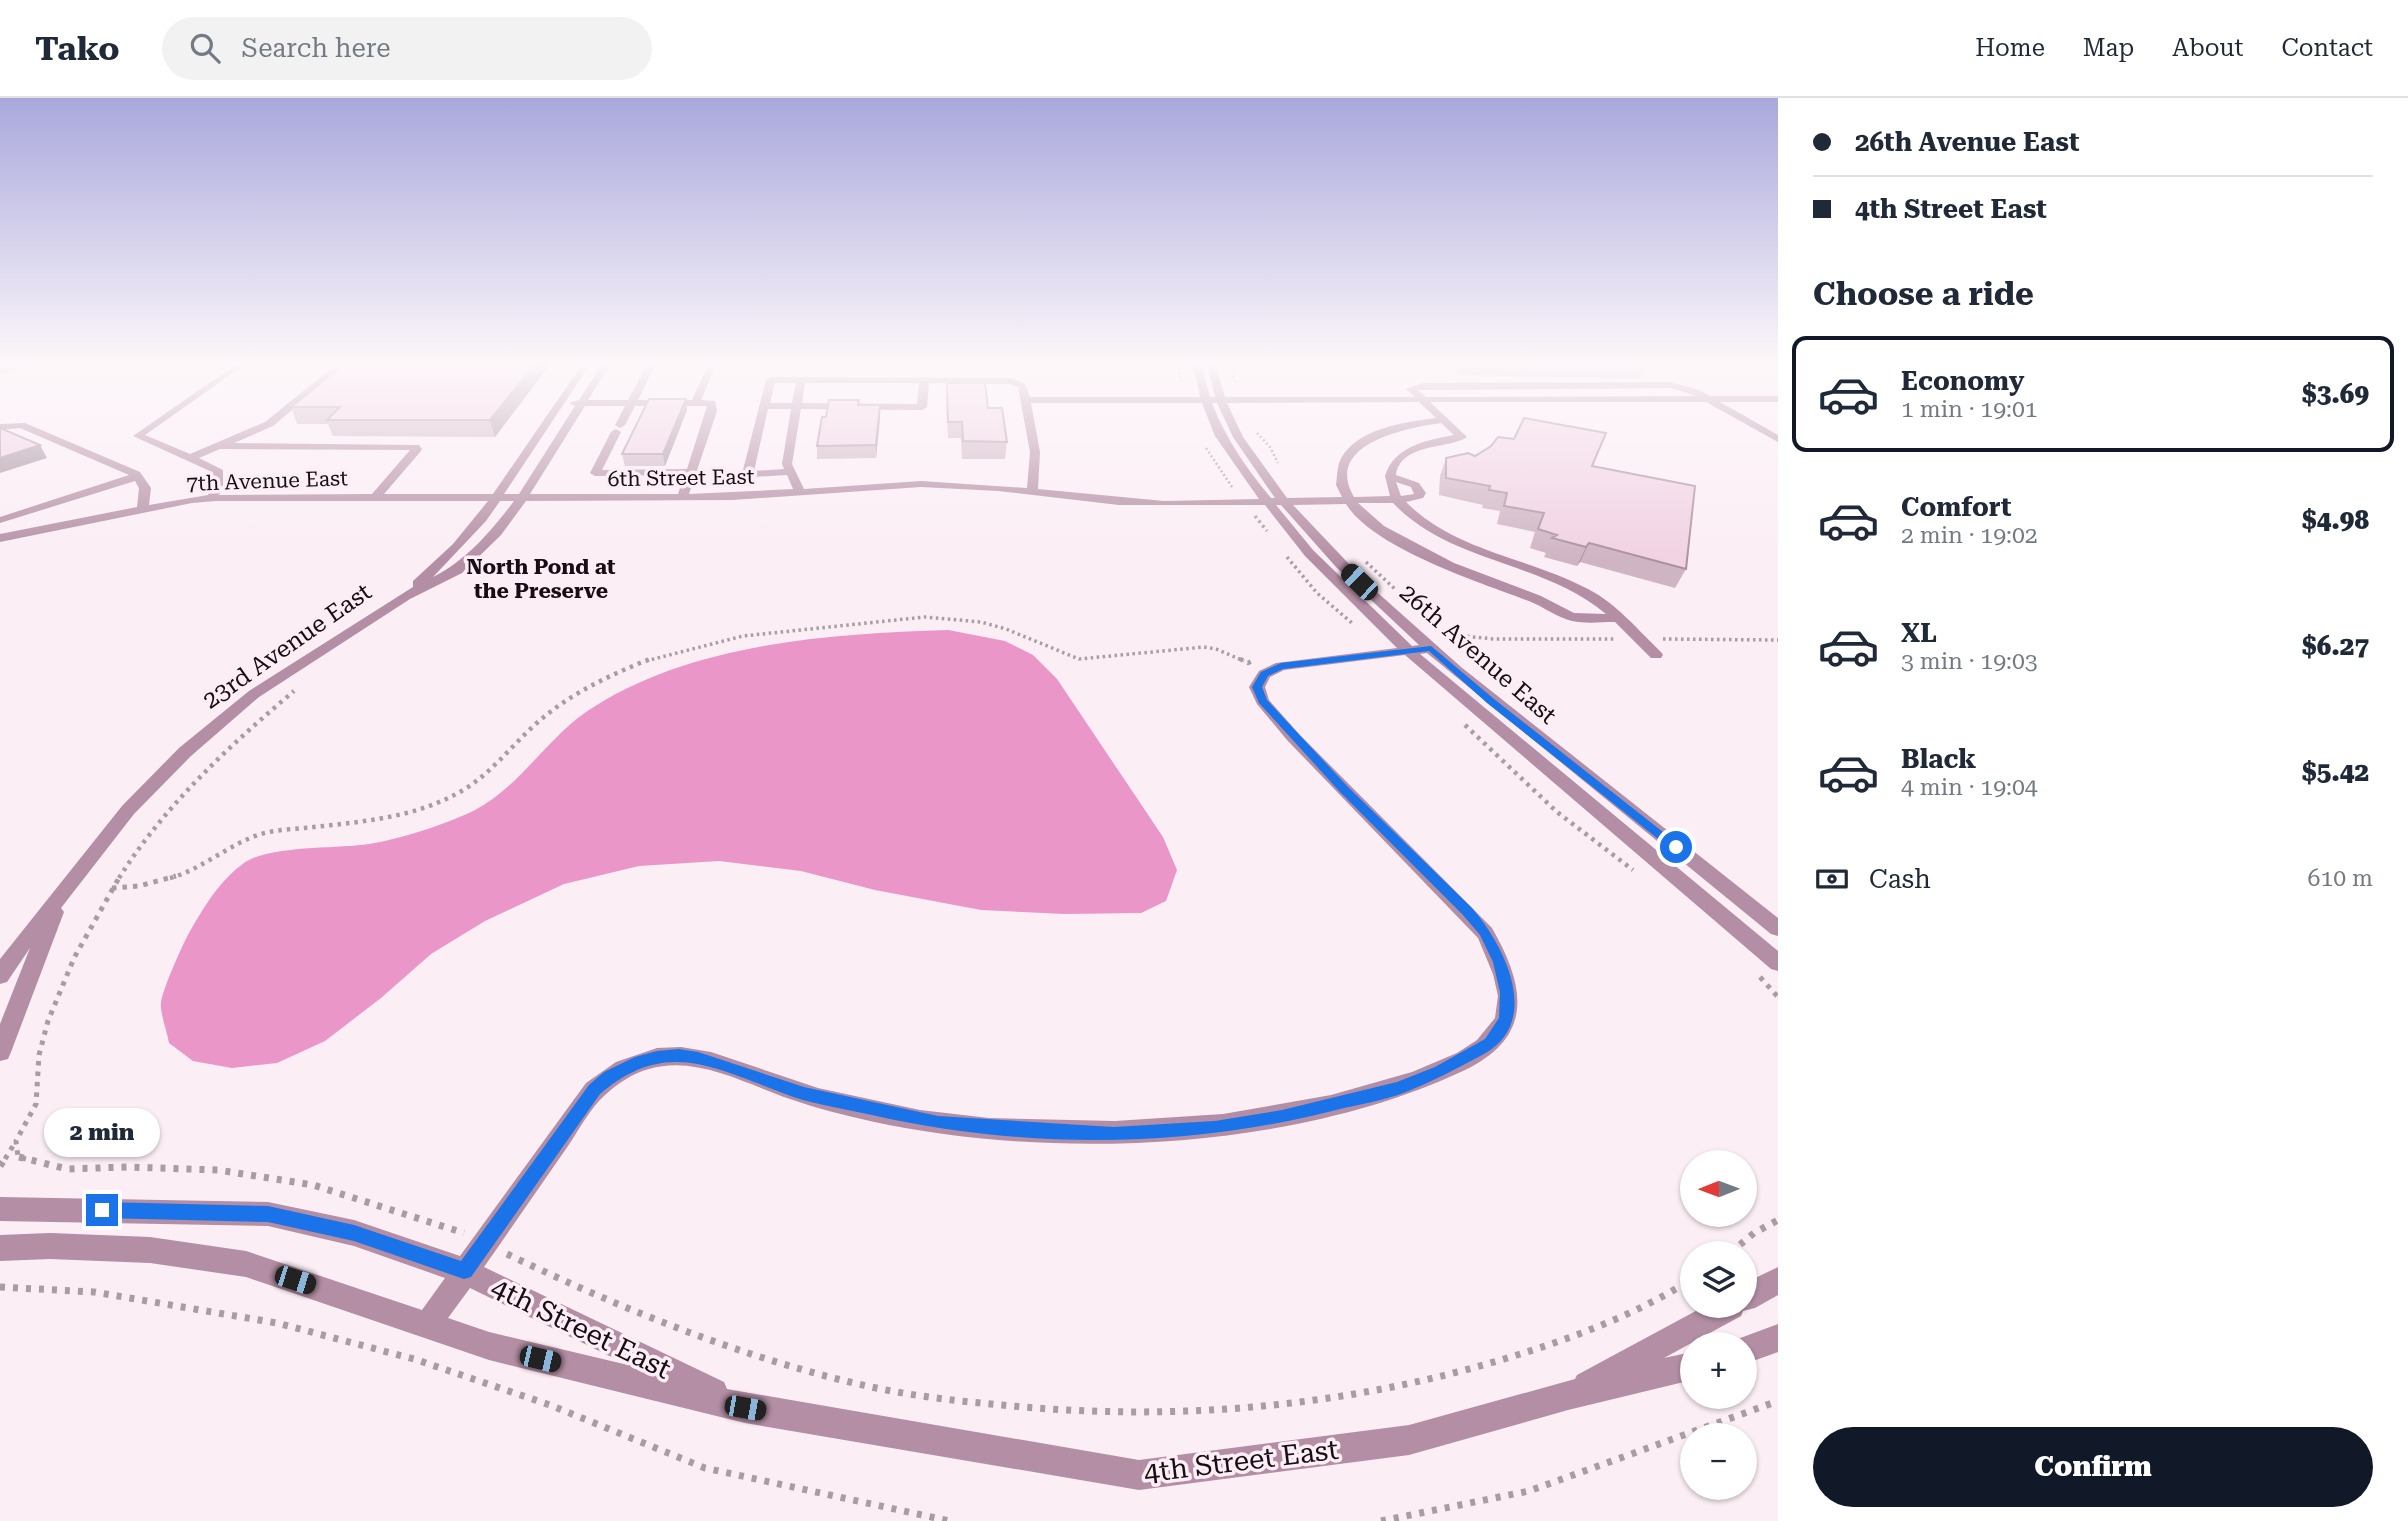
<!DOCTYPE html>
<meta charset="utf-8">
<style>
:root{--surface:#fff;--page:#f2f2f3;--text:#1f2937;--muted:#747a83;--line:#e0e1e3;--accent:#111827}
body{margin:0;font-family:"Roboto Serif",serif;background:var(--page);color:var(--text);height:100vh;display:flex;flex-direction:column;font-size:26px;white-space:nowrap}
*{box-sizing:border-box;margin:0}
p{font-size:23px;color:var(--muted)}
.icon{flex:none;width:38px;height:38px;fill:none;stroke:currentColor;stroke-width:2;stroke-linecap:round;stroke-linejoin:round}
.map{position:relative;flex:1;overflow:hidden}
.panel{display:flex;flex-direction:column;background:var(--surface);width:630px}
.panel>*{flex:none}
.hud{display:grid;align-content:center;height:154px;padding:0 35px;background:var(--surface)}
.needle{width:46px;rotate:269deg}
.tools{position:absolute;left:1680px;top:1052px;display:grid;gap:14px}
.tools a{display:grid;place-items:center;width:77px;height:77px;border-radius:50%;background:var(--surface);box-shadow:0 2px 5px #0004;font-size:35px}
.end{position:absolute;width:32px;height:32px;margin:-16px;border:9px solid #1a73e8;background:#fff;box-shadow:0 0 0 4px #fff}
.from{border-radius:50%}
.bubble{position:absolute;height:49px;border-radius:24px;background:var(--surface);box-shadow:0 2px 5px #0004;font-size:23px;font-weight:800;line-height:49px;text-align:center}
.car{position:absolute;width:21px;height:42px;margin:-21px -10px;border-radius:9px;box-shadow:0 0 5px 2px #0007;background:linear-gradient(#222 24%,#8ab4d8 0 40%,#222 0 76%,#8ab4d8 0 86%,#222 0)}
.hud b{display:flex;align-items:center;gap:24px;height:66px;font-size:26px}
.hud b+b{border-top:2px solid var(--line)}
.hud i{width:18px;height:18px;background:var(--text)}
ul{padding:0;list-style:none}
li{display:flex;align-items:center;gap:21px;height:116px;margin:0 14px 10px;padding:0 21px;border:4px solid transparent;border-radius:14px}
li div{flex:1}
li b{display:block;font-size:26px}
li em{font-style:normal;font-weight:800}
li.selected{border-color:var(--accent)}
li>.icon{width:63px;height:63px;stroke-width:1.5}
h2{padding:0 35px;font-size:32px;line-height:84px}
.pay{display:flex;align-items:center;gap:18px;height:77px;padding:0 35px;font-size:26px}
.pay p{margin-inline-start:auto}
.primary-button{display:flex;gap:14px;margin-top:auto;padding:14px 35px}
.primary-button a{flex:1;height:80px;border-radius:42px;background:var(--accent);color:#fff;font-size:28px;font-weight:800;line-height:80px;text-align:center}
header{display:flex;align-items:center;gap:42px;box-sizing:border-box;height:98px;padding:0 35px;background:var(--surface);border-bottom:2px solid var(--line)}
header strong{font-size:33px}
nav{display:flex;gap:38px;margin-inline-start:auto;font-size:24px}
.search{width:490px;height:63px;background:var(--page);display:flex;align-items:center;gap:18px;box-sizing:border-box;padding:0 24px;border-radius:38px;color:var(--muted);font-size:26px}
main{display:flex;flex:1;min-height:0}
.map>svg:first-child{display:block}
.water{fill:#ea96c9}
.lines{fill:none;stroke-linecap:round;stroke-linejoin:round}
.stream{stroke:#ea96c9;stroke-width:4.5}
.path-far4{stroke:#a99da4;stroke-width:2.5;stroke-dasharray:2 2.5;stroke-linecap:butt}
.path-far3{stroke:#a99da4;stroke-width:3.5;stroke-dasharray:2.5 3.5;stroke-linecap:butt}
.path-far2{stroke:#a99da4;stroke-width:4.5;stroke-dasharray:3.5 5;stroke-linecap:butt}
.path-far1{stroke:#a99da4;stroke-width:5;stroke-dasharray:4.5 6;stroke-linecap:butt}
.path{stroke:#a99da4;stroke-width:7;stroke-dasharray:5 8;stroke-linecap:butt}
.minor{fill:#b38ea4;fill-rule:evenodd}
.wall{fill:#cfb4c3}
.shaded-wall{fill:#a9929f}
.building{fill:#f1d1e3;stroke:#a9929f;stroke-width:2}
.route{fill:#1a73e8}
.labels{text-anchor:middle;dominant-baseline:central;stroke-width:7;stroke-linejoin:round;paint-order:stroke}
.far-street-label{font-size:21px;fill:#180d14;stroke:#fbeef5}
.far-neighbourhood-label{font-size:21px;font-weight:bold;fill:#180d14;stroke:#fbeef5}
.street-label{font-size:24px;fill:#180d14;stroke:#fbeef5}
.near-street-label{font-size:28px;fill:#180d14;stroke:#fbeef5}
</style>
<header>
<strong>Tako</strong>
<div class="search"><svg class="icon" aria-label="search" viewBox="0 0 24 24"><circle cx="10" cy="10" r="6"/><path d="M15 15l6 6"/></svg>Search here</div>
<nav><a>Home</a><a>Map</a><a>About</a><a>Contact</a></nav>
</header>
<main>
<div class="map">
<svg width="1778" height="1423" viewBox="0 0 1778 1423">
<rect width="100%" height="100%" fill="#fbeef5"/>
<path class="water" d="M948,532l57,11 28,14 24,24 106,158 14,33 -11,31 -25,12 -76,1 -84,-4 -106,-20 -74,-19 -82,-10 -80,5 -75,18 -79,37 -54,33 -50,44 -56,43 -48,22 -45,5 -39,-7 -24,-18c-2,-12 -9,-29 -8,-41 3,-16 20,-54 28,-69 15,-26 30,-52 55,-70 25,-18 94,-14 125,-19 28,-4 81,-21 106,-34 44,-23 71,-70 111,-98 102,-69 242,-78 362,-82z"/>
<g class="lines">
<path class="stream" d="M0,274l32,-9"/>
<path class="path-far4" d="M1178,265l2,16 4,5
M1230,265l5,19
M1257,335l13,14 8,16
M1206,350l26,39"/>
<path class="path-far3" d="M1255,418l12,15
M1287,459l30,36 35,30
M1366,464l30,28
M1443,536l51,5h122
M1663,541l115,1
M646,563l97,-25 182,-19 56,5 25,7 73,30 125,-12 12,2 28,12"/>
<path class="path-far2" d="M1240,561l8,4 4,-2
M1465,627l92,87 76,58
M119,780c46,-73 110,-132 175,-187
M170,780c31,-8 59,-34 91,-44 17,-5 36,-5 53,-7 54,-6 107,-10 154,-40 27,-18 46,-44 70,-65 33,-29 72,-47 112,-63"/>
<path class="path-far1" d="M112,790l27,-2 37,-10
M1760,879l18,20
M5,1061l11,-18
M26,1061l-8,-2 -2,-16 20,-37 3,-49 9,-34 26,-63 46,-82"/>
<path class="path" d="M19,1059l48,12 60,-2 91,3 95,15 151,48
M0,1068l6,-9
M1730,1155l24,-20 24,-13
M507,1156c115,55 235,104 360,132 44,10 90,15 135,19 169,17 339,3 502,-46 66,-20 130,-43 188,-80
M0,1189l94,5 183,31 137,36 136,46 155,63 245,53
M1381,1423l148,-30 249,-90"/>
<path class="minor" d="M238,265h9l-102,72 45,19 75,-32 73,-59h9l-74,63 -39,17 185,2 3,4 -1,2 -37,43h109l90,-131h8l-87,131h15l56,-88 -6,-3 10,-3 24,-37h8l-23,37h40l20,-37h8l-18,37h54l17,-37h8l-16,37 14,1 2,10 -28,83 104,-5 -6,-14 -36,2 -8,-7 23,-90 5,-3 241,1 13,6 5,13h170l-7,-34h8l9,34h5l-8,-34h8l10,34h190l-9,-8 17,-6 248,-1 28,8 11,6h68v6h-58l58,33v7l-72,-40h-276l37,35c-20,13 -65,5 -71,38l23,8 7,10 -3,5 -17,4c50,50 122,55 182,87 29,15 50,41 73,63l2,3 -2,3h-10l-36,-36c-14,0 -29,2 -43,-1 -16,-4 -28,-14 -43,-20 -48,-18 -156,-53 -183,-97l-53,1 76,80 92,82 317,251v18l-7,-2 -344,-281 -7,1 358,297v20l-7,-2 -366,-314 -121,15 -14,7 -5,10 4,13 30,34 193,194c33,58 43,108 -27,142 -171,81 -413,91 -595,51 -27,-6 -54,-13 -80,-22 -44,-15 -94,-44 -141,-30 -16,4 -32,15 -44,26 -15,13 -26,35 -37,51 -28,40 -56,81 -84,121l240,115 3,7 412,71 270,-35 166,-46 2,-4 128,-69h40v-23l33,-16v28l-23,13 -12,3 -2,5 -77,42 28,-6v28l-124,30 -159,45 -270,35 -394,-67 -256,-63 -243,-83 -96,-14 -100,-4 -50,2v-26l50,-2 100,4 96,14 176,59 23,-32 -91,-32 -86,-20 -268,-5v-24l268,5 86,18 106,36 126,-173 30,-21 41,-14 24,-1 30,5 107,36 102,22 69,8 126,3 108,-7 108,-19 81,-23 45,-19 20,-13 18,-22 3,-22 -5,-22 -15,-36 -191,-198 -30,-36 -8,-17 10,-16 17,-8 121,-15 -92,-92 -40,-51h-146l-121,-14 -77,-4 -189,13 -206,1 -25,34 -39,38 -52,26 -151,98 -68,59 -57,58 -73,94 3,4 -53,140 -3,7 -8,2v-37l30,-76 -23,34 -7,2v-25l122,-153 57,-58 70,-57 164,-104v-6l40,-37 35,-43h-272l-24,2 -192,39v-8l137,-27 2,-19 -4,-7 -135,42v-6l129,-42 -109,-47 -20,2v-6l25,-1 115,49 11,16 -2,17 59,-10 3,-6 1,-17 -79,-36zM775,285h21l-4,20h-22zM805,285h114l-2,21 -115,-1zM929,285l81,1 8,3 12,65 -3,36 -106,-7 -117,8 -12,-25 9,-55 121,1 5,-3zM1671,290l26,8 -271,1 -8,-7zM1419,304l17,16c-31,4 -84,11 -97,45 -2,7 -2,15 -3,22l6,12 -55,1 -44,-61 -16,-34zM1031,305h171l13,33 44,63 -95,2 -126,-12 2,-37zM1212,305h5l16,34 42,61h-4c-25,-30 -45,-59 -59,-95zM585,308h40l-10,19 5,3 5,-3 10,-19h72l-20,63 -85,1 19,-38 -5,-3 -5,3 -21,41 5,3 89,-1 -6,19h-148zM768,311h23l-9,55 2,5 -30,2zM1441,325l13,12c-27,5 -60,11 -69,41l5,20 -36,1c-31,-53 52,-69 87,-74zM220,351l190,1 -38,44 -153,1 4,-6v-19l-24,-12zM1396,384l15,5 3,7 -13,2zM500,403h14c-23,30 -47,59 -81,76l53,-56zM1358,405h35c58,61 151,58 213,111l-32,-1 -33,-17 -87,-33 -70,-37zM1276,407h5l55,62 83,78 -7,1 -99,-96zM470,1190l158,77 -139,-33 -41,-14z
M1778,1226v28l-33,12v-20h-12l2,-4z"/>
</g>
<path class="wall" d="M551,265l-56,74 -162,-1 -5,-12h-31l-6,-17z
M1445,265h228v1h-27l-7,15 -178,-4z
M947,285l41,25 19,34 -2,17h-43l-1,-21h-13l-2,-39z
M686,301l1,11 -22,56h-40l-3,-12z
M859,302v5l21,13 -4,40 -59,1v-13l9,-29z
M1475,358l117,10 94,103 -11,19 -95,-26 -3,4 -33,-9 2,-4 -16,-5 5,-16 -38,-8 3,-13 -18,-3 1,-3 -44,-10 1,-19 6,-18z"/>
<path class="shaded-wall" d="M536,265h15l-56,74 -5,-17z
M686,301l1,11 -22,56 -2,-12z
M880,307v13l-4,40v-13z
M40,347l7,13 -47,15v-15z
M1589,445l-9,19 -3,4 9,-19z"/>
<path class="building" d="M346,265h190l-46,57h-163l13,-13h-49z
M947,285h38l3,25h14l5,34 -44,-1 -1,-19h-14z
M649,301h37l-23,55h-41z
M829,302h30l-1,5h22l-4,40 -59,1 5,-29h4z
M1524,320l82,15 -14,33 103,20 -9,83 -97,-26 -3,4 -34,-9 5,-3 -19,-6 6,-16 -40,-7 3,-13 -18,-3 1,-4 -44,-8v-20l22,-5 7,3 16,-10 7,-9 16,2z
M0,330l40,17 -40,13z"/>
<linearGradient id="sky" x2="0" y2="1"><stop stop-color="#a9a8dc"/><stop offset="0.57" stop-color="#fdf7fa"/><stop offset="1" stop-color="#fdf7fa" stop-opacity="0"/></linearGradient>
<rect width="1778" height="464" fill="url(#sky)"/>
<path class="route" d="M1431,548l63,53 188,148 -2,3h-8l-185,-147 -58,-52 -146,18 -15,7 -6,11 5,13 81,87 124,121c32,37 71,113 12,146 -26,14 -51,27 -78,38 -24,9 -50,13 -74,19 -150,38 -309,38 -460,4 -22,-5 -46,-9 -69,-15 -36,-11 -88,-38 -125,-38 -30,-1 -56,13 -78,32l-129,183 -7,2 -110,-38 -86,-19 -166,-4 -6,-3 -2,-5 2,-6 6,-2 166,4 86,19 107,36 128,-176 15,-13 31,-15 22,-6 22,-2 19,3 106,35 134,29 176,11 101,-6 67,-11 115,-28 38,-15 50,-28 14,-21 1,-26 -7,-30 -13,-27 -17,-20 -123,-123 -81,-89 -7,-16 9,-15 20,-9z"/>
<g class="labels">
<g class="far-street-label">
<text transform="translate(681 380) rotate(-1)">6th Street East</text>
<text transform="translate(267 383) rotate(-2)">7th Avenue East</text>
</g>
<g class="far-neighbourhood-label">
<text x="541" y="469">North Pond at<tspan x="541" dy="24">the Preserve</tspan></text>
</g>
<g class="street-label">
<text transform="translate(287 548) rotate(-35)">23rd Avenue East</text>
<text transform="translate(1478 556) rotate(41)">26th Avenue East</text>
</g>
<g class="near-street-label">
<text transform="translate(581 1230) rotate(26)">4th Street East</text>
<text transform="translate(1241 1363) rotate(-7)">4th Street East</text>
</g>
</g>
</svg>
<div class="tools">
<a><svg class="needle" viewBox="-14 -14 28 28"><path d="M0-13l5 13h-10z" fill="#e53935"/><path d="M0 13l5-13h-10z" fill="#747a83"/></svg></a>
<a><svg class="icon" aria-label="layers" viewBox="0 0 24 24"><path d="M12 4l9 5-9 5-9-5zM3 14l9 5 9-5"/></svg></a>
<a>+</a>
<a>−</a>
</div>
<i class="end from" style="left:1676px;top:749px"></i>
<i class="end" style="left:102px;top:1112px"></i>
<div class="bubble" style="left:44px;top:1010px;width:116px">2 min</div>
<i class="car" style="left:1359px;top:484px;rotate:314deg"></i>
<i class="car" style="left:295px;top:1182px;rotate:108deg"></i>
<i class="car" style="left:540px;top:1261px;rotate:103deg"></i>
<i class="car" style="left:745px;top:1310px;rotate:100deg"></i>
</div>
<section class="panel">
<div class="hud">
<b><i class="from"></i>26th Avenue East</b>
<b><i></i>4th Street East</b>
</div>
<h2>Choose a ride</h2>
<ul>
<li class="selected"><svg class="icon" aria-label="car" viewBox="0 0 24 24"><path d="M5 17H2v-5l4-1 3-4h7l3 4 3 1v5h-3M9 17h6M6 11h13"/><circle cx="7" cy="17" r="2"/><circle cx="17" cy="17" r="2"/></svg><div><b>Economy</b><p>1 min · 19:01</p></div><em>$3.69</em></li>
<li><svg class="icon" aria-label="car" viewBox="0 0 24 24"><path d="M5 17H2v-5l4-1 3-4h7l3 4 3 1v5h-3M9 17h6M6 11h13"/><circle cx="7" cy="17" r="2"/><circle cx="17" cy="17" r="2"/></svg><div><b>Comfort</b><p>2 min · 19:02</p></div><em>$4.98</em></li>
<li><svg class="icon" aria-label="car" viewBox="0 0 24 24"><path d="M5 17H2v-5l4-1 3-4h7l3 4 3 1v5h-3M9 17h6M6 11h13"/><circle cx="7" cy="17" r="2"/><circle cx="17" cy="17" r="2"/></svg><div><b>XL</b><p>3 min · 19:03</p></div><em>$6.27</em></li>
<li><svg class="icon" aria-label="car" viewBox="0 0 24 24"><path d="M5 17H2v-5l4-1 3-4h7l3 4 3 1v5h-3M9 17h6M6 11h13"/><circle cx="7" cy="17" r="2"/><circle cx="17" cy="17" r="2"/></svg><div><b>Black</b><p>4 min · 19:04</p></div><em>$5.42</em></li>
</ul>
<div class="pay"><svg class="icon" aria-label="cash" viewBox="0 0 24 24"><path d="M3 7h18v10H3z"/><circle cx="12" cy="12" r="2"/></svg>Cash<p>610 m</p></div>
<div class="primary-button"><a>Confirm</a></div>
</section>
</main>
